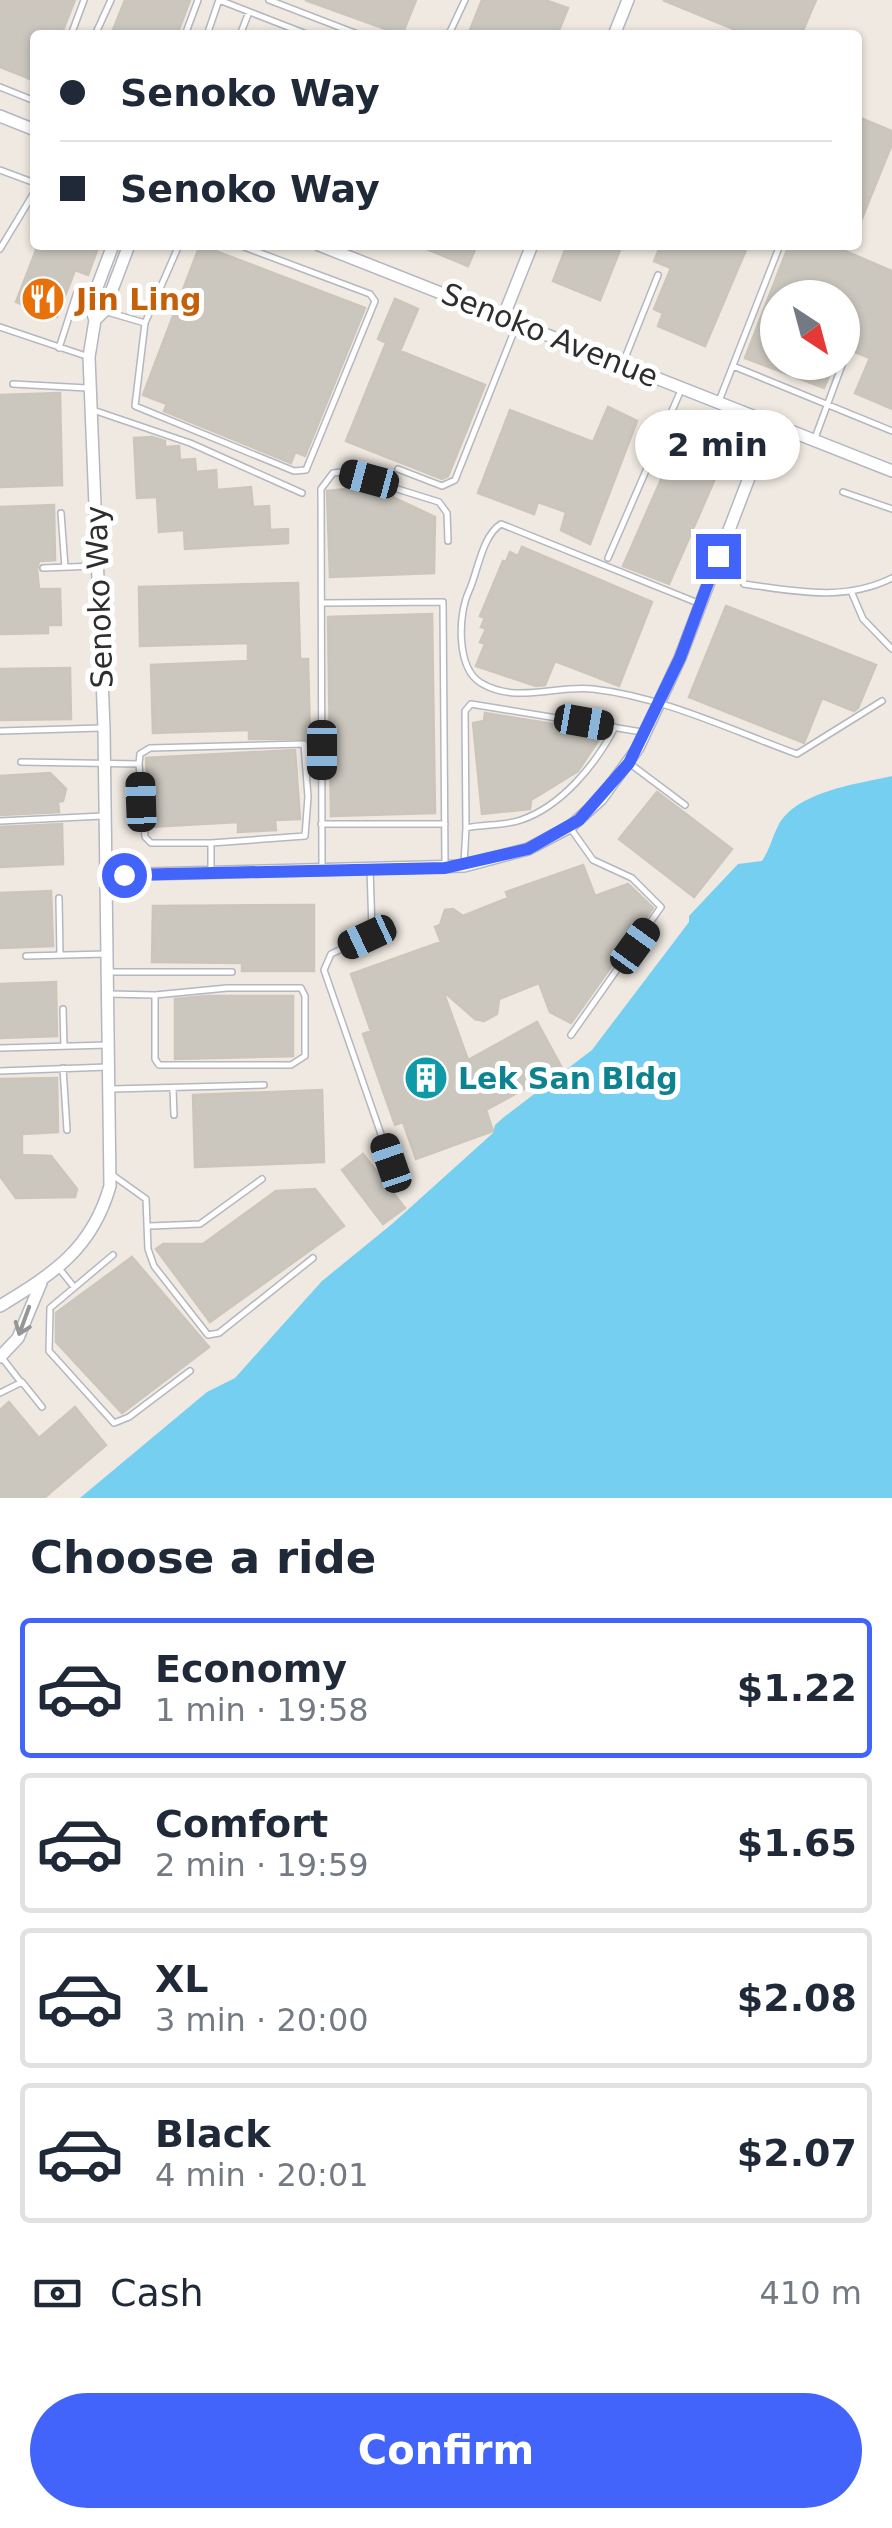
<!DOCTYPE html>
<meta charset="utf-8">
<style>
:root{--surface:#fff;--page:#f6f6f7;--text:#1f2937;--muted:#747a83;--line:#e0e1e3;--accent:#4264fb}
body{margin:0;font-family:"DejaVu Sans",sans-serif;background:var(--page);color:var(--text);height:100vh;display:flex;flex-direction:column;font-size:38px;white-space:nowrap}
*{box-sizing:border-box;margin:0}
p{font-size:32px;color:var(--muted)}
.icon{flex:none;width:55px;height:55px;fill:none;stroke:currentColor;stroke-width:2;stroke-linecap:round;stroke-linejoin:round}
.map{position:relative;height:1498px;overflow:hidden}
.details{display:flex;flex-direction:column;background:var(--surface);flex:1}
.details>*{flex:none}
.hud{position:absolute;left:30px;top:30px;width:832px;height:220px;border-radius:10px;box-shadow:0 2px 8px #0004;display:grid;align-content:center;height:220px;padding:0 30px;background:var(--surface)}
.needle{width:65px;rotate:144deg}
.fabs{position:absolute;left:760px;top:280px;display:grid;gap:20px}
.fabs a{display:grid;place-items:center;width:100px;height:100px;border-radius:50%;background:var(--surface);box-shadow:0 2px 8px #0004;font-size:50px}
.end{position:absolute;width:45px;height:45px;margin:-22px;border:12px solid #4264fb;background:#fff;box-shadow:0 0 0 5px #fff}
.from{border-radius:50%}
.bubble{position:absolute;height:70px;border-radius:35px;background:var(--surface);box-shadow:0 2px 8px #0004;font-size:32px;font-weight:700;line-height:70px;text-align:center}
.car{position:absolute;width:30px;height:60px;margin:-30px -15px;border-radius:12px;box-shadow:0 0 8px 2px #0007;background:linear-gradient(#222 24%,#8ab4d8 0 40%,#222 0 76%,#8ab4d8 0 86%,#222 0)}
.hud b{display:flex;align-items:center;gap:35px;height:95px;font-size:38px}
.hud b+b{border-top:2px solid var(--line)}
.hud i{width:25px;height:25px;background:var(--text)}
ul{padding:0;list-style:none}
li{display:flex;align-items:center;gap:30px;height:140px;margin:0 20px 15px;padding:0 10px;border:5px solid var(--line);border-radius:10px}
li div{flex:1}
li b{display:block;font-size:38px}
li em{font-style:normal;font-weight:700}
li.current{border-color:var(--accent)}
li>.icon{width:90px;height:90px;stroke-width:1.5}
h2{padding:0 30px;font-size:45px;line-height:120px}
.pay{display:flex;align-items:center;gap:25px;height:110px;padding:0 30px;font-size:38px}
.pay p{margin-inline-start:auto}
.button{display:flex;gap:20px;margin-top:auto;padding:20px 30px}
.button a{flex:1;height:115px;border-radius:60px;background:var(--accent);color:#fff;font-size:40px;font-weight:700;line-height:115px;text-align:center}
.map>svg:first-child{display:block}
.water{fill:#75cff0}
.building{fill:#cbc7bf;stroke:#cbc5ba;stroke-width:2.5}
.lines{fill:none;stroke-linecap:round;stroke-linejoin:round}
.service-casing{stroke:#b4b7c1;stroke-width:8}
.minor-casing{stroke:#b4b7c1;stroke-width:14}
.service{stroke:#fff;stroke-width:5}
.minor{stroke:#fff;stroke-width:11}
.oneway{stroke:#969696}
.route{stroke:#4264fb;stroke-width:12}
.labels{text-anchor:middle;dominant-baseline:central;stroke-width:10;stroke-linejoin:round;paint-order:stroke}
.food-label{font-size:30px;font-weight:bold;fill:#c56008;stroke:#fff;text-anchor:start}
.street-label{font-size:30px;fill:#2e2e2e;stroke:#fff}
.culture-label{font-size:30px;font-weight:bold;fill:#0d838f;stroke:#fff;text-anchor:start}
</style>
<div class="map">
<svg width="892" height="1498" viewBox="0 0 892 1498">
<rect width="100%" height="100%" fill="#efe9e1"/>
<path class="water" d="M892,776v722h-812l127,-106 28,-14 87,-97 70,-57 101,-91 2,-8 9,-8 88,-67 97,-128v-6l49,-52 24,-3c8,-12 10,-23 16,-35 18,-35 80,-42 114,-50z"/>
<path class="building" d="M0,0h75l-14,35h-26v46l-35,-14z
M125,0h65l-13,35h-66z
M305,0h111l-14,35z
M482,0h63l23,8 -11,27h-89z
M663,0h153l-15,35h-53z
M858,117l34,14v13l-34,84z
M38,245h61l-11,30 -13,-5 -18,47 -41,-15z
M200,245l165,63 -60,148 -10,-4 -4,11 -127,-52 3,-7 -24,-9z
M417,245h60l-9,21z
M567,245h55l-22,55 -47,-19z
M661,245h87l-43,101 -47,-20 5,-13 -9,-4 17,-41 -17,-7z
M789,245h42l61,26v138l-37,-16 15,-35 -28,-11v-49h-64v64h57l-11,26 -79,-30z
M395,299l23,10 -18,42 85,34 -37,91 -6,3 -96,-38 40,-98 -8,-4z
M60,393l2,92 -62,2v-92z
M608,407l29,14 -47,123 -29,-14 5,-18 -28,-10 -4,12 -56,-21 32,-83 83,32z
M152,437l13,4v6l14,-1 1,14 15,-1 1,13 20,-2 1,20 34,-3 2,20 16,-1 1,24 18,-1v14l-103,6 -1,-19 -25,2 -2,-35 -20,1 -3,-60z
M679,439l45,19 -55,126 -46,-18z
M371,487l64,30 -1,56 -104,4 -3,-86z
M54,505l1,55 -16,1 -2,8 2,20h21l1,36h-13v8l-48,1v-127z
M522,547l130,55 -33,84 -64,-25 -10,24 -9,1 -60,-20 9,-22 -5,-2 6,-13 -5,-2 4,-9 -5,-2 23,-55 3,1 4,-10 8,4z
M298,583l2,76h8l2,80h-61v-9l-96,3 -2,-68 97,-4v-18l-108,3 -1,-59z
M726,606l150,59 -18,43 -4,3 -32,-13 -18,45 -115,-46z
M432,614l3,199 -104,3 -3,-199z
M70,668l1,51 -71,1v-51z
M485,713l119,19 -26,39 -47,29 -1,9 -48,5 -9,-91 11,-2z
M295,750l5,69 -25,1 1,10 -38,2v-10l-88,5 -4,-69z
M50,773l16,16 -3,12 -5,1 1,10 -59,3v-39z
M657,792l75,57 -38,48 -75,-58z
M62,824l1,40 -63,3v-40z
M583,865l12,31 33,-12 25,24 -82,115 -21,-11 -11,-29 -40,16 -2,15 -13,7 -9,-2 -32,-28 25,69 69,-38 25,46 -76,42 7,21 -77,28 -13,-37 -8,3 -32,-91 8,-3 -20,-57 90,-32 -6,-15 5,-2 5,-15 8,-1 10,7 45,-18 -2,-6z
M51,891l2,55 -53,2v-55z
M314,905v66h-72v-8l-90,-1 1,-56z
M56,982l1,54 -57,2v-54z
M206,996h87v60l-118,3v-60z
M57,1078l1,54 -36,2v21l29,1 26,33 -2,8 -59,1 -16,-22v-97z
M322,1090l2,72 -129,5 -2,-72z
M363,1154l42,54 -22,16 -41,-54z
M315,1189l29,37 -134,96 -54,-73 7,-5h40l73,-53z
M132,1257l77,90 -87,66 -66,-71v-29z
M9,1402l30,36 36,-31 31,38 -62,53h-44v-88z"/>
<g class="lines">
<defs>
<path id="service" d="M219,0l90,35
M269,0l91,35
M71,35l13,-35
M95,35l16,-35
M185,35l13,-35
M207,35l12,-35
M240,35l9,-23
M452,35l-3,-1 16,-34
M0,87l35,14
M0,170l35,13
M179,245l-34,78 -10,83 159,65 12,-1 69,-169 -5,-7 -131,-49
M0,249l35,-58
M90,307l55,16
M0,327l86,29
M59,348l18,-56
M623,363l35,-88
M733,366l159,65
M13,384l74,4
M719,401l61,-156
M93,410l97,33 112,50
M667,421l9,4 12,-5 38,14
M815,438l30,-81
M398,469l44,17 13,-6 62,-156
M843,492l49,17
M61,513l4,54
M608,558l73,-168
M43,568l52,-2
M744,584c51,7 100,18 148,-6
M851,591l12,28 29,30
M323,603l120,-1 2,262
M698,603l-197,-79c-19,12 -23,47 -32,67 -11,23 -13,77 12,92 35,21 75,2 112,6 70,8 138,41 204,65l85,-53
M0,731l101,-3
M21,762l118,2 6,73 6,6h60v27
M629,763l56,42
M139,764l1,-10 10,-6 154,-4 4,53 -3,39 -94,7
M0,821l103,-5
M321,824h124
M466,828l-1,-117 6,-7 171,28
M464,864l2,-36c18,-4 38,-2 55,-8 41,-14 75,-56 94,-93
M322,867l-1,-378 12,-16 10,-1 96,30 8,11 1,28
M370,869l2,60 -5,8 -36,17 -7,16 67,193
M59,898l1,57
M26,956l80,-2
M110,972h122
M109,994l46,1v64l4,6h132l14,-9v-60l-4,-8h-74l-72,7
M63,1009l1,37
M571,1035l90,-128 -29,-29 -39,-18 -22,-31
M0,1048l108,-3
M63,1068l4,62
M0,1071l108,-4
M112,1089l152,-4
M173,1089l1,26
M111,1174l35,25 2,50 6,17 54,69 11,-2 94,-75
M150,1226l50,-2 62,-45
M113,1255l-63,53 -1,43 65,72 15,-6 61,-46
M58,1267l16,20
M3,1359l17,22
M0,1393l22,-11 20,25"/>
<path id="minor" d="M614,35l14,-35
M0,116l35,14
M319,245l573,226
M504,315l28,-70
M95,320l9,-9 25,-66
M107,875l357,-9 64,-17 42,-22 31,-28 37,-51 42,-90 90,-235
M0,1306c54,-33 92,-57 110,-120l-6,-458 -15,-371 6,-37 -5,-14 23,-61
M0,1357l18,-19 23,-55"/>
</defs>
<use href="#service" class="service-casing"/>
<use href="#minor" class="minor-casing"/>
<use href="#service" class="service"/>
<use href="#minor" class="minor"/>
</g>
<defs><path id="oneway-shaft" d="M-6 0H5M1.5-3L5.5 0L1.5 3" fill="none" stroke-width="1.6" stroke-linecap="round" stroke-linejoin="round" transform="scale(2.5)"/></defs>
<use class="oneway" href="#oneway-shaft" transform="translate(24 1321) rotate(110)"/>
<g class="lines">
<path class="route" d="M124,875l321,-7 83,-19 51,-29 50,-57 51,-105 38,-102"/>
</g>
<defs>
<symbol id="restaurant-disc" viewBox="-11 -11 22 22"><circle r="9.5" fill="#e8710a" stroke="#fff"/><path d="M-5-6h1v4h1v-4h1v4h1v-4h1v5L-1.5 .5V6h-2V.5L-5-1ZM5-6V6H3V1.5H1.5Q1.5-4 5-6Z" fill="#fff"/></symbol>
<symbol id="building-disc" viewBox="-11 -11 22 22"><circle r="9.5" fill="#0f9aa8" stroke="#fff"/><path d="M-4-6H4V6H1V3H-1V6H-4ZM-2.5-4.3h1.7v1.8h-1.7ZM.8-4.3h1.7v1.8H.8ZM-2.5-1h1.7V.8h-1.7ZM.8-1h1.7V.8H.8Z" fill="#fff"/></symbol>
</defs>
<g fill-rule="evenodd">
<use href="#restaurant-disc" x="18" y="274" width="50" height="50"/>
<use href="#building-disc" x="401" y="1053" width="50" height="50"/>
</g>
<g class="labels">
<g class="food-label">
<text x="76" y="299">Jin Ling</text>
</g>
<g class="street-label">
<text transform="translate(550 335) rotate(22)">Senoko Avenue</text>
<text transform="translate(99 597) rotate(-92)">Senoko Way</text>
</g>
<g class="culture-label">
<text x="458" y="1078">Lek San Bldg</text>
</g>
</g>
</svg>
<div class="fabs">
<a><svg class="needle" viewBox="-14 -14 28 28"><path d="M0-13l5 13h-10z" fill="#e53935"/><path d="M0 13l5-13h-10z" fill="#747a83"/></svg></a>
</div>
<i class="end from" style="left:124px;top:875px"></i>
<i class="end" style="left:718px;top:556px"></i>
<div class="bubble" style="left:635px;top:410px;width:165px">2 min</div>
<i class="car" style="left:369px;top:479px;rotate:285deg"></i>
<i class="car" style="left:584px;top:722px;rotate:100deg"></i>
<i class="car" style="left:322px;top:750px;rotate:180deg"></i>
<i class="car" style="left:141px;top:802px;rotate:358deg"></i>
<i class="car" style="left:367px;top:937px;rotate:245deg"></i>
<i class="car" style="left:635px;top:946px;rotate:36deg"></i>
<i class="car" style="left:391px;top:1163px;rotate:341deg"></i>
<div class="hud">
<b><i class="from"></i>Senoko Way</b>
<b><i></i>Senoko Way</b>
</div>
</div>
<section class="details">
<h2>Choose a ride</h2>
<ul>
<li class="current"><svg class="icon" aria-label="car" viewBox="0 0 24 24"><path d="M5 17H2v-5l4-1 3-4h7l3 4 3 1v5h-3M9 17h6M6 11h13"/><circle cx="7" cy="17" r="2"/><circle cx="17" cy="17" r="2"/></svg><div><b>Economy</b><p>1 min · 19:58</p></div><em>$1.22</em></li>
<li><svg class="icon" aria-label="car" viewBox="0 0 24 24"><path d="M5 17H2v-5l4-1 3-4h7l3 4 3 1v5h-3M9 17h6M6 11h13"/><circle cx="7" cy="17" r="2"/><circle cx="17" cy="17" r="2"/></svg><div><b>Comfort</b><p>2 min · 19:59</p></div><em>$1.65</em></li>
<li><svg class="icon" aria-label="car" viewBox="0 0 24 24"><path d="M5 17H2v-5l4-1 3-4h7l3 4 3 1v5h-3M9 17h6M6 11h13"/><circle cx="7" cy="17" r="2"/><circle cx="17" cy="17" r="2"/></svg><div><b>XL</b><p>3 min · 20:00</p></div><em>$2.08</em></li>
<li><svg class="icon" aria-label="car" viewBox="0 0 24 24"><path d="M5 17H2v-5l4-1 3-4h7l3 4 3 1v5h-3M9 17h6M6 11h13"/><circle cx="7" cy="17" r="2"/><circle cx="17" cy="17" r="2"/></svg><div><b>Black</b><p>4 min · 20:01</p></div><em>$2.07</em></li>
</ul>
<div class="pay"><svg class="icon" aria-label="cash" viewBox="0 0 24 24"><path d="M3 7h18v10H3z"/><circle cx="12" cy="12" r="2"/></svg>Cash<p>410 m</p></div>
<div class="button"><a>Confirm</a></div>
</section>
